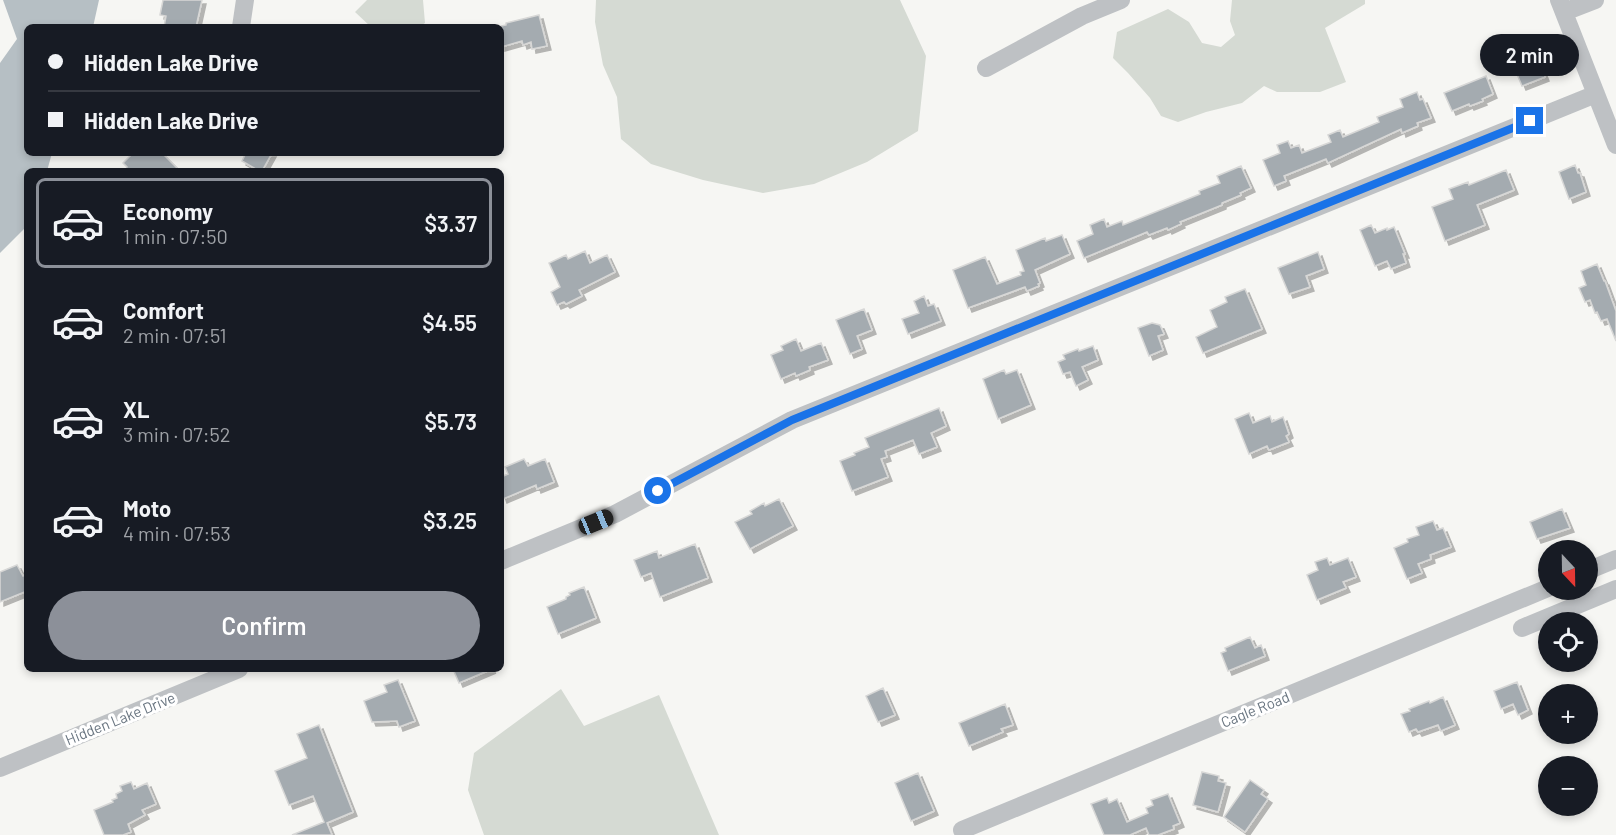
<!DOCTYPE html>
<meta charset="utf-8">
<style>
:root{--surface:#171b24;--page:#20242c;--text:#f1f3f6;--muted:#9ea1a6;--line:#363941;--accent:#8c9099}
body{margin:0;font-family:Barlow,sans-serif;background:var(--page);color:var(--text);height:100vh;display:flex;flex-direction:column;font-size:22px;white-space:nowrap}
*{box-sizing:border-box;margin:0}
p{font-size:20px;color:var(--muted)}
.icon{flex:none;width:33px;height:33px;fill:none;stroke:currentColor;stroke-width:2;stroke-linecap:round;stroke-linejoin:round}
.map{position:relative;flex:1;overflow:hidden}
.sheet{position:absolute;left:24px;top:168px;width:480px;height:504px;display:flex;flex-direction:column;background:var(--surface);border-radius:9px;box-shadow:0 3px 9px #0003}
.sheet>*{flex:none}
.hud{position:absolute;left:24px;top:24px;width:480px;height:132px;border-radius:9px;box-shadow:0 3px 9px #0003;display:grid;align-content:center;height:132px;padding:0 24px;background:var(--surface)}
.needle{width:39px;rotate:158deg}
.tools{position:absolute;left:1538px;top:540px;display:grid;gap:12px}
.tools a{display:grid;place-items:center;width:60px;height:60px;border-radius:50%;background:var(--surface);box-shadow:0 3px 9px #0003;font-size:30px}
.end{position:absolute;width:27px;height:27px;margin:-14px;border:8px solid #1a73e8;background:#fff;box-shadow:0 0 0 3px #fff}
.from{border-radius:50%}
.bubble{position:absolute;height:42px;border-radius:21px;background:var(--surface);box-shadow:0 3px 9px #0003;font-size:20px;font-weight:600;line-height:42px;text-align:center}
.car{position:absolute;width:18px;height:36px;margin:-18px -9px;border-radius:8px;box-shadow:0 0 4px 2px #0007;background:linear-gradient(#222 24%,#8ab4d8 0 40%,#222 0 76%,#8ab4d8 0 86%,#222 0)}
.hud b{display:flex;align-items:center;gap:21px;height:57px;font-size:22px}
.hud b+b{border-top:2px solid var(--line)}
.hud i{width:15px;height:15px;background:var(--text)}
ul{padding:10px 0 0;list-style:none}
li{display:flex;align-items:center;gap:18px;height:90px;margin:0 12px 9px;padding:0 12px;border:3px solid transparent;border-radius:9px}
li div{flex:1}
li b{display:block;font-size:22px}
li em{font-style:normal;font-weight:600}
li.active{border-color:var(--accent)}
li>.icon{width:54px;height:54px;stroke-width:1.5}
.button{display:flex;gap:12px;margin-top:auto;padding:12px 24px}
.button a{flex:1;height:69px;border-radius:36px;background:var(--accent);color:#fff;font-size:24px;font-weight:600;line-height:69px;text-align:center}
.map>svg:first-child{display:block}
.green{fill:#d5dad3}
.water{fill:#b6bfc4}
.building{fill:#a4abb0;stroke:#d7d7d6;stroke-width:1.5;filter:url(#shadow)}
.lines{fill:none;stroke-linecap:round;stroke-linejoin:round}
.minor{stroke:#bec1c4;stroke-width:18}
.route{stroke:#1a73e8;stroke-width:8}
.labels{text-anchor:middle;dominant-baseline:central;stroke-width:6;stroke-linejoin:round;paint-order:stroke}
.street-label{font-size:15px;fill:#697580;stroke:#fff}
</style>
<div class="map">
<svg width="1616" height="835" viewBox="0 0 1616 835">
<defs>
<filter id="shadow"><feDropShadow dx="4" dy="4" stdDeviation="0" flood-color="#0004"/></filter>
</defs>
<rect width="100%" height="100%" fill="#f6f6f3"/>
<path class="green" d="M367,0h56l2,23 -6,4h-48l-16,-15z
M596,0h304l26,56 -8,75 -51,31 -53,22 -51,9 -60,-13 -52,-16 -30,-25 -4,-42 -14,-32 -8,-43z
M1232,0h133v4l-40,24 21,54 -26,10h-43l-13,-6 -22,17 -36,9 -28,10 -17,-6 -11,-18 -22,-25 -15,-15 4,-26 51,-23 21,13 13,21 19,4 14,-12 -5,-14z
M561,689l23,37 75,-31 60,140h-235l-16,-45 6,-37z"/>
<path class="water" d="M3,0h96l-6,27h-66v126h25l-5,18h-20v55l-27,27v-190l17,-24z"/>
<path class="building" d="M163,0h39l-6,27h-32l2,-11 -6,-1z
M539,15l8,31 -15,3 -1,-7 -8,3 -1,-4 -21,6v-21l5,-1v-2z
M1529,37l16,40 -23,9 -11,-26 6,-2 -5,-14z
M1486,76l7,18 -11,5 1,2 -13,5 -1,-2 -17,7 -8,-18z
M1417,92l3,8 3,-1 8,19 -14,5 1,3 -16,7 -1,-4 -73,34 -2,-4 -42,17 2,5 -12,5 -11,-26 17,-7 -3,-8 11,-4 3,7 8,-3 3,8 29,-11 -3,-7 12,-5 3,7 36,-15 -2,-5 26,-10 -3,-8z
M133,153h29l18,18h-55l2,-4 -4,-4z
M246,153h26l-10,18h-3l-17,-10z
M1575,165l3,8h2l6,19 -17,7 -10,-27z
M1241,166l10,22 -11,5 1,2 -19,8v2l-42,17 1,2 -13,6 -1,-2 -18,7 -2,-3 -63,26 -7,-17 16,-7 -3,-9 14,-6 3,8 15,-6 1,4 77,-31 -1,-3 21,-8 -3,-7z
M1506,170l8,20 -37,15 8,20 -40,16 -13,-34 21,-8 -4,-10 19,-7 1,3z
M1371,225l4,8 12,-5v2l7,-3 11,27h-2l3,9 -15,6 -4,-8 -12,5 -15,-36z
M1062,235l8,19 -35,16 5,13 -2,1 1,2 -12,5 -2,-4 -57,21 -15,-38 32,-13 12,27 24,-9 -1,-3 4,-1 -8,-21 29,-12 1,3z
M585,251l5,12 17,-8 8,17 -36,18 3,6 -16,8 -2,-2 -7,3 -6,-13 9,-5 -11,-24 17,-8 2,4z
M1318,252l6,17 -18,7 4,11 -21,7 -11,-26z
M1597,264l7,17h1l11,30v30l-9,-22 -6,2 -4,-9 -2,1 -5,-13 -5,2 -6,-14 7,-3 -5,-14z
M1245,289l17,40 -59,24 -7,-16 21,-10 -7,-17 17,-8 -2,-5z
M924,296l4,10 6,-2 7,17 -33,13 -6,-15 17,-6 -5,-12z
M864,309l8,21 -15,6 5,13 -12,5 -14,-34z
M1152,323l8,2 4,9 -6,2 5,14 -14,6 -11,-28z
M796,339l5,12 20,-8 7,17 -19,7 1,3 -14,6 -1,-3 -14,6 -10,-24 12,-5 -2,-4z
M1093,346l5,14 -16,7 6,13 -12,6 -6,-14 -7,2 -5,-12 7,-3 -2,-4 15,-6 1,2z
M1004,370l2,4 11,-4 14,35 -33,14 -15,-40z
M939,408l7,18 -15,7 6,14 -18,7 -6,-14 -28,11 2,6 -6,2 7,18 -36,14 -12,-30 15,-6 -1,-2 15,-6 -4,-9z
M1249,413l4,10 17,-7 2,6 11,-5 6,17 -3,2 3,6 -20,8 -2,-4 -18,8 -14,-35z
M524,459l4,7 17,-7 9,23 -17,7 -1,-4 -33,14 -2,-6v-16l7,-3 -3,-7z
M779,499l14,27 -43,23 -15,-27 17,-8 -2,-3 14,-8 1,3z
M1562,509l8,19 -33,11 -7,-17z
M1433,521l4,9 6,-2 8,19 -21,8 1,4 -13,5 4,9 -15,6 -13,-31 14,-6 -1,-3 12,-4 -3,-8z
M695,544l13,34 -48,19 -9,-24 -10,4 -7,-17 23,-9 2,7z
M1327,558l3,7 18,-7 8,19 -13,5 3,6 -29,12 -10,-25 11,-5 -3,-8z
M17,565l6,11 4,-2v17l-27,11v-30z
M584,587l12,31 -38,16 -11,-27 19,-8v-2l4,-2 -1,-2z
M1250,637l5,11 6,-3 4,11 -37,15 -7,-18 5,-2 -1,-3z
M453,669h39l-33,14z
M398,680l17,41 -16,6 -2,-6 -25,1 -8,-21 23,-9 -3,-7z
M1517,682l11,28 -10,5 -5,-11 -12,5 -7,-18z
M883,688l12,27 -17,7 -12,-26z
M1443,697l12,28 -14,6 -3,-6 -20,7 -2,-3 -7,3 -8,-18 9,-3 -1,-2 20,-8 1,2z
M1005,704l8,21 -12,4 2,3 -34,14 -10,-23z
M319,725l34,87 -26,11 5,12h-40l32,-13 -11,-26 -24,9 -14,-34 32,-13 -10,-24z
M1202,772l17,4 -1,5 8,2 -8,29 -25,-7z
M918,773l16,38 -23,10 -16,-38z
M1250,780l14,10 -3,4 7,5 -23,33 -21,-15z
M131,782l3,7 13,-6 9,21 -14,6 3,5 -17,9 3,8 -8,3h-19l-10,-25 19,-8 -1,-2 5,-2 -1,-4 6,-3 -2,-5z
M1168,794l12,29 -7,3 1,3 -16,6h-9l-3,-7 -16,7h-26l-13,-31 16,-6 2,5 8,-4 10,23 21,-9 -2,-5 7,-3 -2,-5z"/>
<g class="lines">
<path class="minor" d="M1559,0l57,145
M1564,12l31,-12
M241,27l4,-27
M986,68l96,-52 39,-16
M501,561l114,-47 177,-94 804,-326
M1587,571l29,-12
M1522,628l94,-39
M0,768l239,-99
M962,830l586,-242"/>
</g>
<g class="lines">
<path class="route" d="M658,491l134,-71 738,-299"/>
</g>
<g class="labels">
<g class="street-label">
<text transform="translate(1255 709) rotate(-22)">Cagle Road</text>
<text transform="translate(120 718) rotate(-22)">Hidden Lake Drive</text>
</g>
</g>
</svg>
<div class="tools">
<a><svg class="needle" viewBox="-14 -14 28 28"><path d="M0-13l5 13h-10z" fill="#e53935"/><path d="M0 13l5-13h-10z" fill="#9ea1a6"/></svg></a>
<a><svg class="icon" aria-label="locate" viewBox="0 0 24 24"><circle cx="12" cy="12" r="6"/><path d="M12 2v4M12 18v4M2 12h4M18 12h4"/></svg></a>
<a>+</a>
<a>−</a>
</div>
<i class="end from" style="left:658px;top:491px"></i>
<i class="end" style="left:1530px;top:121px"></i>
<div class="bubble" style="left:1480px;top:34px;width:99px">2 min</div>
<i class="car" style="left:596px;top:522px;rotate:68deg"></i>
<div class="hud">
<b><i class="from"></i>Hidden Lake Drive</b>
<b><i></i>Hidden Lake Drive</b>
</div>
<section class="sheet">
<ul>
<li class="active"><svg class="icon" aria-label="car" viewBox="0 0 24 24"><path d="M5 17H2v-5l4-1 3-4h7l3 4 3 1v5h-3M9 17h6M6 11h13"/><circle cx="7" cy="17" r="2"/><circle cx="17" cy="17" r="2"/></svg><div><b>Economy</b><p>1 min · 07:50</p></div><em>$3.37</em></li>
<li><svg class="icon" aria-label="car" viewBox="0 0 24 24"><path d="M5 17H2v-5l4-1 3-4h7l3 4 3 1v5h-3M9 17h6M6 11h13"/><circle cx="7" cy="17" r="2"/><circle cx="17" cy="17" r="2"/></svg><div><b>Comfort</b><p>2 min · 07:51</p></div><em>$4.55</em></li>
<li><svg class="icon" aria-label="car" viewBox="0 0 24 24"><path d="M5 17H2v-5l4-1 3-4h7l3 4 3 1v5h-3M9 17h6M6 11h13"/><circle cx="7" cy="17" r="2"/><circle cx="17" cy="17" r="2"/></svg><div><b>XL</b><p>3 min · 07:52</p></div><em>$5.73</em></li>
<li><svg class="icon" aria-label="car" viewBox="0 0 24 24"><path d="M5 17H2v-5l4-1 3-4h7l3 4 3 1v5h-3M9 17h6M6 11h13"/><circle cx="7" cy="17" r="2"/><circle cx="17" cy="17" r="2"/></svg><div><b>Moto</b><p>4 min · 07:53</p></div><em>$3.25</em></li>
</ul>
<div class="button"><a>Confirm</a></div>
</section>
</div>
